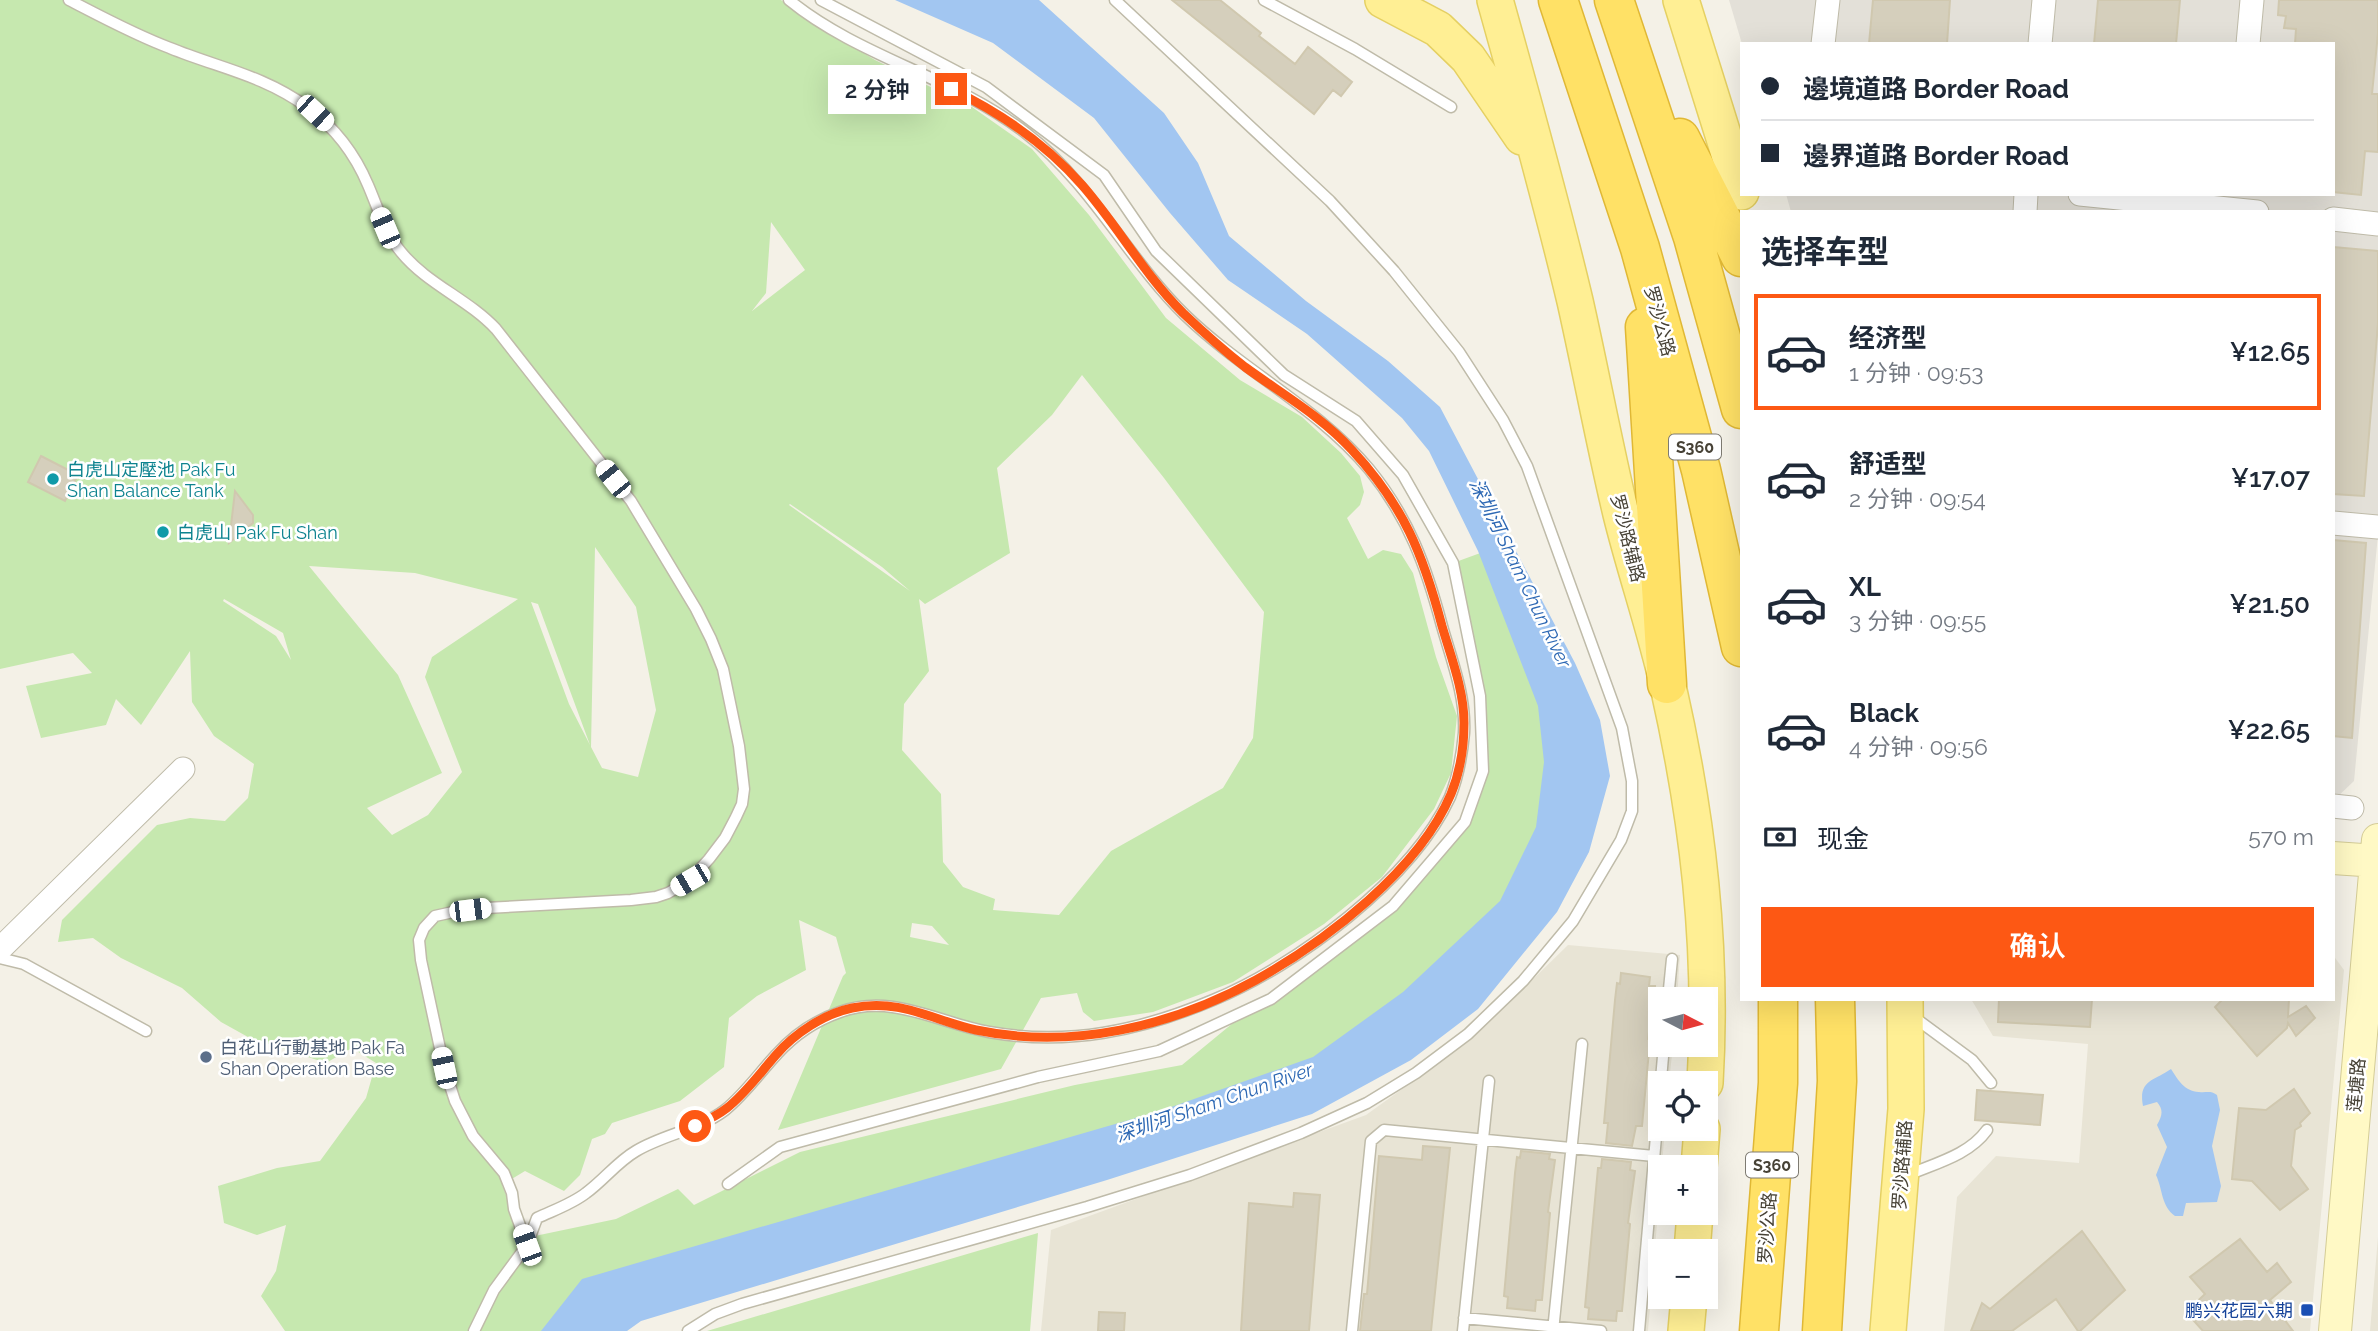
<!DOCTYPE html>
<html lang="zh">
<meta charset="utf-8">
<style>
:root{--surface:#fff;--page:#f6f6f7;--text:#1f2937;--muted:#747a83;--line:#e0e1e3;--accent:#fd5814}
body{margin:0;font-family:Raleway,"Noto Sans SC",sans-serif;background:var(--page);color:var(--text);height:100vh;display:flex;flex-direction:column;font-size:26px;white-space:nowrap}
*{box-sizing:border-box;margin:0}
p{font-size:23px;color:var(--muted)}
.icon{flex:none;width:38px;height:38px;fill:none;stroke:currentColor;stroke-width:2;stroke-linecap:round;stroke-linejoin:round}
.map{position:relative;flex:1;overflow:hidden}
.panel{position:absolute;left:1740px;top:210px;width:595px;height:791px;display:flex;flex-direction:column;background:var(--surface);border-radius:0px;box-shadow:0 7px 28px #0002}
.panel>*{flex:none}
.guide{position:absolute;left:1740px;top:42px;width:595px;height:154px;border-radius:0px;box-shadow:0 7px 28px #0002;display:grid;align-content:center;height:154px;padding:0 21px;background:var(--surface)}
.needle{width:46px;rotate:96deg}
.tools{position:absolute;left:1648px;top:987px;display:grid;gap:14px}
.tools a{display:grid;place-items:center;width:70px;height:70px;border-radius:0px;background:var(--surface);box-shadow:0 7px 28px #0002;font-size:35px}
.end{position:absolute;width:32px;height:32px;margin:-16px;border:9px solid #fd5814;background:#fff;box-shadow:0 0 0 4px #fff}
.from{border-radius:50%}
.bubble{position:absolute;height:49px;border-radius:0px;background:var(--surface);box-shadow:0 7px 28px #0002;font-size:23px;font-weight:600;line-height:49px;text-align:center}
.car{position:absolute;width:21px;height:42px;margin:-21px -10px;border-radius:9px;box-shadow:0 0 5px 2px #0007;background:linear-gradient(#fff 24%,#345 0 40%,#fff 0 76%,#345 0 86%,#fff 0)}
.guide b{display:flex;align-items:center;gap:24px;height:66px;font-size:26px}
.guide b+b{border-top:2px solid var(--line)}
.guide i{width:18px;height:18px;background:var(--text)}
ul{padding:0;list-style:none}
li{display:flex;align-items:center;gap:21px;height:116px;margin:0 14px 10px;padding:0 7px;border:4px solid transparent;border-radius:0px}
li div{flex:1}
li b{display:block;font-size:26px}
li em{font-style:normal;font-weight:600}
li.on{border-color:var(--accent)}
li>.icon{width:63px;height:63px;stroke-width:1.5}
h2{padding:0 21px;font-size:32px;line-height:84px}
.pay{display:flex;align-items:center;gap:18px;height:77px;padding:0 21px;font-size:26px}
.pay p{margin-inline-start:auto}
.primary-button{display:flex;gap:14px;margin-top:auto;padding:14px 21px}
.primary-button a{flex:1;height:80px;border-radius:0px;background:var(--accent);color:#fff;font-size:28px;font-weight:600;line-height:80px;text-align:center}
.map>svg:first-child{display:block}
.residential{fill:#e8e4d5}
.industrial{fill:#e3e0d8}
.green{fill:#c6e8af;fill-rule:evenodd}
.water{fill:#a2c6f1}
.building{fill:#d5cfbc;stroke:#d0c8af;stroke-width:2}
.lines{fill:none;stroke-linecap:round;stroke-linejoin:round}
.lane-casing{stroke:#bfbba9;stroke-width:13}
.street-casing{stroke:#bfbba9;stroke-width:25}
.secondary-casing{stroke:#d4cc96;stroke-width:34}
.primary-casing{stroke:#e5d063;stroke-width:38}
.highway-casing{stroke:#e0b835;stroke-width:41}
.lane{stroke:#fff;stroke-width:10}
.street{stroke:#fff;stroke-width:23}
.secondary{stroke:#fff9c5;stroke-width:32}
.primary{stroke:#ffef94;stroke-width:35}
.highway{stroke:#ffe166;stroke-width:38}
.route{stroke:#fd5814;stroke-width:9}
.culture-dot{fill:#0f9aa8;stroke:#fff;stroke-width:2.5}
.service-dot{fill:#5c6f8a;stroke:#fff;stroke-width:2.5}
.transit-dot{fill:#1a4fb4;stroke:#fff;stroke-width:2.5}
.labels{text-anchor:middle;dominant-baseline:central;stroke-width:5;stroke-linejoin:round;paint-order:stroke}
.shield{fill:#fff;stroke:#7e7b72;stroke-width:2}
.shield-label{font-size:16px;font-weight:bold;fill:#474236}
.street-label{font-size:18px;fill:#474236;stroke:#fff}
.culture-label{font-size:18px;fill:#0d838f;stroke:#fff;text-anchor:start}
.service-label{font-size:18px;fill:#4e5e75;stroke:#fff;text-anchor:start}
.transit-label{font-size:18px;fill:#164399;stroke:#fff;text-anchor:end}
.water-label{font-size:19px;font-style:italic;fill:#2d68b4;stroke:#fff}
</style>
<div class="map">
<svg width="2378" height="1331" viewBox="0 0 2378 1331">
<rect width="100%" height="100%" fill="#f4f1e7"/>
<path class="residential" d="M1568,945l112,10 -3,44h-16v46h12l-4,38h-8v46h4l-17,202h-607l10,-101 315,-115 107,-77z
M2333,955l11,15 -34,361h-366l13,-134 39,-41 83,7 9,-119 -95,-8 -22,-37h362z
M2378,1237v94h-8z"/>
<path class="industrial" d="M1729,0h649v535l-24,246 -21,20v-589h-542l-5,-18h547v-150h-591z"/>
<path class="green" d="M0,0h781l20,15 74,45 97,47 60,42 57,66 77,103 74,62 62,37 39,36 19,23 4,16 -4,13 -13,13 21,41 15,-9 18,4 12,19 23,84 21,59 -6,57 -17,36 -52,68 -58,47 -91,58 -80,30 -59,9 -11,-9 -6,-19 -36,5 -40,71 -223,61 65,-154 3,-3 -10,-36 -37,-17 7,50 -49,26 -28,22 -5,49 -44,34 -68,22 -7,11 -13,5 -12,36 -16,16 -39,-20 -23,14 24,59 4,-7 86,-18 62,-30 16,16 106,-53 275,-67 107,-20 68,-56 143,-103 76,-94 13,-59 -5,-74 -24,-116 41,-15 88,256 -62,116 -192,160 -751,251h-292l-24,-35 15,-25 10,-46 -29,10 -33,-12 -6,-37 59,-18 43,-7 46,-63 10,-35 -24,-15 -26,15 -78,-26 -27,-15 -39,-34 -61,-30 -28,-20 -35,4 4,-22 95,-95 33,-7 35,3 23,-23 6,-34 -40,-28 -22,-34 -2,-51 -49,74 -25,-26 -10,26 -65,13 -15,-52 66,-13 -19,-20 -73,16zM771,222l34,48 -53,41 14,-18zM1082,375l82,103 100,134 -11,126 -30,50 -112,63 -52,64 -66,-5 2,-11 -32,-12 -20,-25 -2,-68 -39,-44 2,-46 25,-33 -10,-72 6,5 85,-51 -13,-85 55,-53zM790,504l92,63 28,24 -121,-86zM595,547l41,60 20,103 -18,67 -36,-9 -11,-21zM309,566l106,7 103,26 -86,58 -7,20 37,95 -34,43 -36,20 -25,-27 75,-35 -44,-98zM224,599l59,34 8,27 -15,-24 -53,-35zM531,602l7,2 52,141 -21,-41zM912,923l20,3 17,19 -39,-8z
M1038,1233l-8,98h-323z"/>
<path class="water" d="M895,0h144l125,113 34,50 31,73 77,65 82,60 52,46 135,256 25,57 10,56 -21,76 -32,60 -79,97 -67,51 -99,54 -205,66 -466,141 -14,10h-86l41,-52 578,-168 153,-54 90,-65 97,-91 36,-74 8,-65 -6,-56 -60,-155 -49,-100 -27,-33 -95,-84 -79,-54 -58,-67 -76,-95 -101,-75z
M2171,1069c7,11 13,22 28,23 8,1 11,-2 18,3l3,15 -8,36 9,40 -4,16 -31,1 -3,13h-8c-14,-10 -12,-26 -19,-41l11,-28 -10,-22c5,-9 7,-15 0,-23l-14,4c-5,-26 11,-25 28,-37z"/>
<path class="building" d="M1172,0h48l41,33 -2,3 36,28 13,-17 44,35 -11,14 -8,-6 -19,24z
M1873,0h77l-3,44h-78z
M2098,0h82l-4,44h-82z
M2279,0h99v33l-6,61h6v58l-13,-1 -4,44 -28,-3v-148h-38l1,-15 -12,-1 2,-12 -8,-1z
M2333,247l45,4v72l-14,173 -31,-2z
M41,456l37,19 -13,26 -37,-19z
M235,491l18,24v8l-24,20z
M2333,540l33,3 -14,195 -19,-2z
M1621,973l29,4 -1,9h6l-7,53 2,1 -8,86h-6l-4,20 -26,-3 2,-20h-4l11,-123 2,-17 3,1z
M1999,999h93l-2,28 -92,-5z
M2223,999h66l-1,18 18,-11 9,12 -19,18 -8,-13 -1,5 -30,28 -42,-49z
M2294,1089l16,24 -10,10 1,3 -6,4 -4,36 17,23 -28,21 -28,-29 -20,-2 7,-71 27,2z
M1977,1090l66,5 -3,30 -65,-5z
M1423,1146l27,2 -19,183h-71l4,-37h3l12,-138 43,4z
M1521,1151l29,3 -1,5 6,1 -7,52 2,1 -8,87h-6l-1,11 -28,-3 1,-11 -4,-1 11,-123 2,-16 3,1z
M1602,1159l29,3 -1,8 5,1 -7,52 2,1 -8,87h-5l-1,10 -28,-2 1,-11 -4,-1 13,-139h3z
M1294,1193l26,2 -11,136h-68l8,-128 44,4z
M2082,1231l43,59 -45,41h-2l-22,-32 -44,32h-41l11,-28 8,6z
M2240,1239l27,33 10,-9 14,19 -21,18 23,31h-90l-17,-19 19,-18 -15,-17z
M1099,1312l26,1 -1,18h-26z"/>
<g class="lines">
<defs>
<path id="lane" d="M69,0c33,17 66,35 101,48 49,20 93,27 137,59 27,20 48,47 61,78 10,23 17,48 33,67 26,32 67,47 95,77l135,172 65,108 15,30 12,30 16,77 5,43 -2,15 -6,13 -11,21 -16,21 -19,21 -22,13 -12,4 -25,3 -145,8 -33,4 -18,4 -11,12 -5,12 2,20 23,107 11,34 18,35 31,37 8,20 2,16 13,36
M1264,0l91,49 96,58
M0,958l24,6 122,67
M1668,999l4,-40
M1911,1015l61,45 19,23
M1908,1175c28,-12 61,-20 79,-45
M728,1184l52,-37 258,-70 121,-26 112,-52 122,-93 72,-84 18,-51 -3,-75 -27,-133 -50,-88 -47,-54 -72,-46 -128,-124 -52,-76 -118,-88 -165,-87
M1464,1318l137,13
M474,1331l20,-41 33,-45 10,-27c17,-8 35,-14 49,-25 18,-13 31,-31 50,-42 28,-17 63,-21 89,-41 20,-16 35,-38 52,-56 17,-19 40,-34 63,-42 53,-19 98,11 149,20 79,14 151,-1 224,-32 83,-34 199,-120 237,-203 8,-20 12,-42 14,-64 2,-36 -12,-72 -22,-107 -16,-60 -33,-108 -73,-157 -52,-62 -126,-98 -184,-154 -58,-57 -93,-131 -158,-181 -72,-57 -167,-76 -238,-134
M688,1331l27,-17 27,-10 345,-97 103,-32 111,-42 66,-30 49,-30 52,-39 55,-53 50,-60 48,-81 11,-29v-30l-10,-53 -95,-262 -24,-46 -44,-68 -65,-81 -64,-70 -215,-201
M1352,1331l19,-190 13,-11 270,26
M1463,1331l26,-250
M1553,1331l29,-287
M1639,1331l25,-286"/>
<path id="street" d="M1823,44l5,-44
M2040,44l4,-44
M2248,44l4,-44
M2080,194l177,18
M2025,212l1,-18
M2333,219l45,5
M2333,523l45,4
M2333,806l19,2
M0,949l183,-180"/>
<path id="secondary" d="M2333,858l45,3
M2335,1331l43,-491"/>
<path id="primary" d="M1383,0l55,29 30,29 54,79
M1495,0c28,100 56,200 80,301 16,71 29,142 46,213 14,57 34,114 47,172 30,133 45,261 37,397
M1681,0l60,192
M1699,1167l3,-38
M1692,1251l3,-38
M1686,1331l3,-34
M1888,1331l18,-222 -1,-110"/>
<path id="highway" d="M1558,0l82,248 61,222 40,177
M1614,0l79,237 48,172
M1680,138l61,119
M1645,327l22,357
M1759,1331l19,-248v-84
M1822,1331l15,-250 -2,-82"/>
</defs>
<use href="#lane" class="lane-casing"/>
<use href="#street" class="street-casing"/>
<use href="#secondary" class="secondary-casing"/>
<use href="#primary" class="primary-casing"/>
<use href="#highway" class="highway-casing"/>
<use href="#lane" class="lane"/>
<use href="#street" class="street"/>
<use href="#secondary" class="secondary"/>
<use href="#primary" class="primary"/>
<use href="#highway" class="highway"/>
</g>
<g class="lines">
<path class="route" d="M695,1126c11,-5 22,-10 32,-18 19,-15 33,-35 49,-53 19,-22 48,-41 76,-47 48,-10 80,12 124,22 96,20 195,-3 280,-50 70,-39 163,-110 195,-186 9,-22 13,-47 13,-71 0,-33 -13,-66 -22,-97 -19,-72 -38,-120 -90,-176 -31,-34 -70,-56 -107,-83 -22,-17 -42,-35 -62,-54 -40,-40 -65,-87 -101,-128 -37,-42 -81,-72 -131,-96"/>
</g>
<g class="culture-dot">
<circle cx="53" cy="479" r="7"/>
<circle cx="163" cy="532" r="7"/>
</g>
<circle class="service-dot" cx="206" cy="1057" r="7"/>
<rect class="transit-dot" x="2300" y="1303" width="14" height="14" rx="3.5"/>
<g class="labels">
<g class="shield">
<rect x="1669" y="434.5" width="52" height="25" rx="5"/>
<rect x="1746" y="1152.5" width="52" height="25" rx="5"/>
</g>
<g class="shield-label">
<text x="1695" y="447">S360</text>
<text x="1772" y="1165">S360</text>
</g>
<g class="street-label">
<text transform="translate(1660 321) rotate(75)">罗沙公路</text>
<text transform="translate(1628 538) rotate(76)">罗沙路辅路</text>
<text transform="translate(2356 1085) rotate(-85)">莲塘路</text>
<text transform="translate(1902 1165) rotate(-86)">罗沙路辅路</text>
<text transform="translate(1767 1228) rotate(-86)">罗沙公路</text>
</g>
<g class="culture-label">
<text x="67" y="469">白虎山定壓池 Pak Fu<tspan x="67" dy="21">Shan Balance Tank</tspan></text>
<text x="177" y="532">白虎山 Pak Fu Shan</text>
</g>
<g class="service-label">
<text x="220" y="1047">白花山行動基地 Pak Fa<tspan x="220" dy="21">Shan Operation Base</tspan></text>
</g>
<g class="transit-label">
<text x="2293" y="1310">鹏兴花园六期</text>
</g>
<g class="water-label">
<text transform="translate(1521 573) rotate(64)">深圳河 Sham Chun River</text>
<text transform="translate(1214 1102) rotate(-19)">深圳河 Sham Chun River</text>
</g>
</g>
</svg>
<div class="tools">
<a><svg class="needle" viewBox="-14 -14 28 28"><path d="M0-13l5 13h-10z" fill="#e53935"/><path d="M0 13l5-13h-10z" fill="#747a83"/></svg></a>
<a><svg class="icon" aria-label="locate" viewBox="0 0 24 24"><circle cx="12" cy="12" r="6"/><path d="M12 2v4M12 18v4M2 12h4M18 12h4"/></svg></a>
<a>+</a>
<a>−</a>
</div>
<i class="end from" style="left:695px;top:1126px"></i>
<i class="end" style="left:951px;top:89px"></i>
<div class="bubble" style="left:828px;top:65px;width:98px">2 分钟</div>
<i class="car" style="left:315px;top:113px;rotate:133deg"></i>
<i class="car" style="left:385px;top:228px;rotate:337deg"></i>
<i class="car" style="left:613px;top:479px;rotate:321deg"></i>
<i class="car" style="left:690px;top:880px;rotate:240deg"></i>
<i class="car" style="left:470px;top:910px;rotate:83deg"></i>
<i class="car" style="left:444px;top:1068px;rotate:348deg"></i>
<i class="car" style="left:527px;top:1245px;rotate:340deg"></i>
<div class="guide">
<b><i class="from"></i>邊境道路 Border Road</b>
<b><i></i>邊界道路 Border Road</b>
</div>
<section class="panel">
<h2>选择车型</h2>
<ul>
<li class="on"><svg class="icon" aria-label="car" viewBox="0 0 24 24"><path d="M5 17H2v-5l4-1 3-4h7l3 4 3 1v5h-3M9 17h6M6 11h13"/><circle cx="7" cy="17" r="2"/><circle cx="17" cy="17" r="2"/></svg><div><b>经济型</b><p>1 分钟 · 09:53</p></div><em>¥12.65</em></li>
<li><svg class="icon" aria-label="car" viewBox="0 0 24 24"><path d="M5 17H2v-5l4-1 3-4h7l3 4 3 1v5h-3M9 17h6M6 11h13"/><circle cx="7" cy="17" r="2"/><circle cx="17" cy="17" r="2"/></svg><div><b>舒适型</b><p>2 分钟 · 09:54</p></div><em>¥17.07</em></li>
<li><svg class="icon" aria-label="car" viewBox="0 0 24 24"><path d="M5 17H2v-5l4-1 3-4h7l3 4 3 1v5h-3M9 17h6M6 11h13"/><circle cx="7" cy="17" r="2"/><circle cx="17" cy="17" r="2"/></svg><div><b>XL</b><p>3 分钟 · 09:55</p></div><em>¥21.50</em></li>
<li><svg class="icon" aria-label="car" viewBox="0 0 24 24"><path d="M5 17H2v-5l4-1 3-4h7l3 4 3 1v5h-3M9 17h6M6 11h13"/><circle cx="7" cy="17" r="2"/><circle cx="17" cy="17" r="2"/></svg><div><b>Black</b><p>4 分钟 · 09:56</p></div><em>¥22.65</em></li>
</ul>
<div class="pay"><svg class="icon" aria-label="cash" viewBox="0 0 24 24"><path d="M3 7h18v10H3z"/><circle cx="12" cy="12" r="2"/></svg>现金<p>570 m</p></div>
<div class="primary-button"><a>确认</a></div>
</section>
</div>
